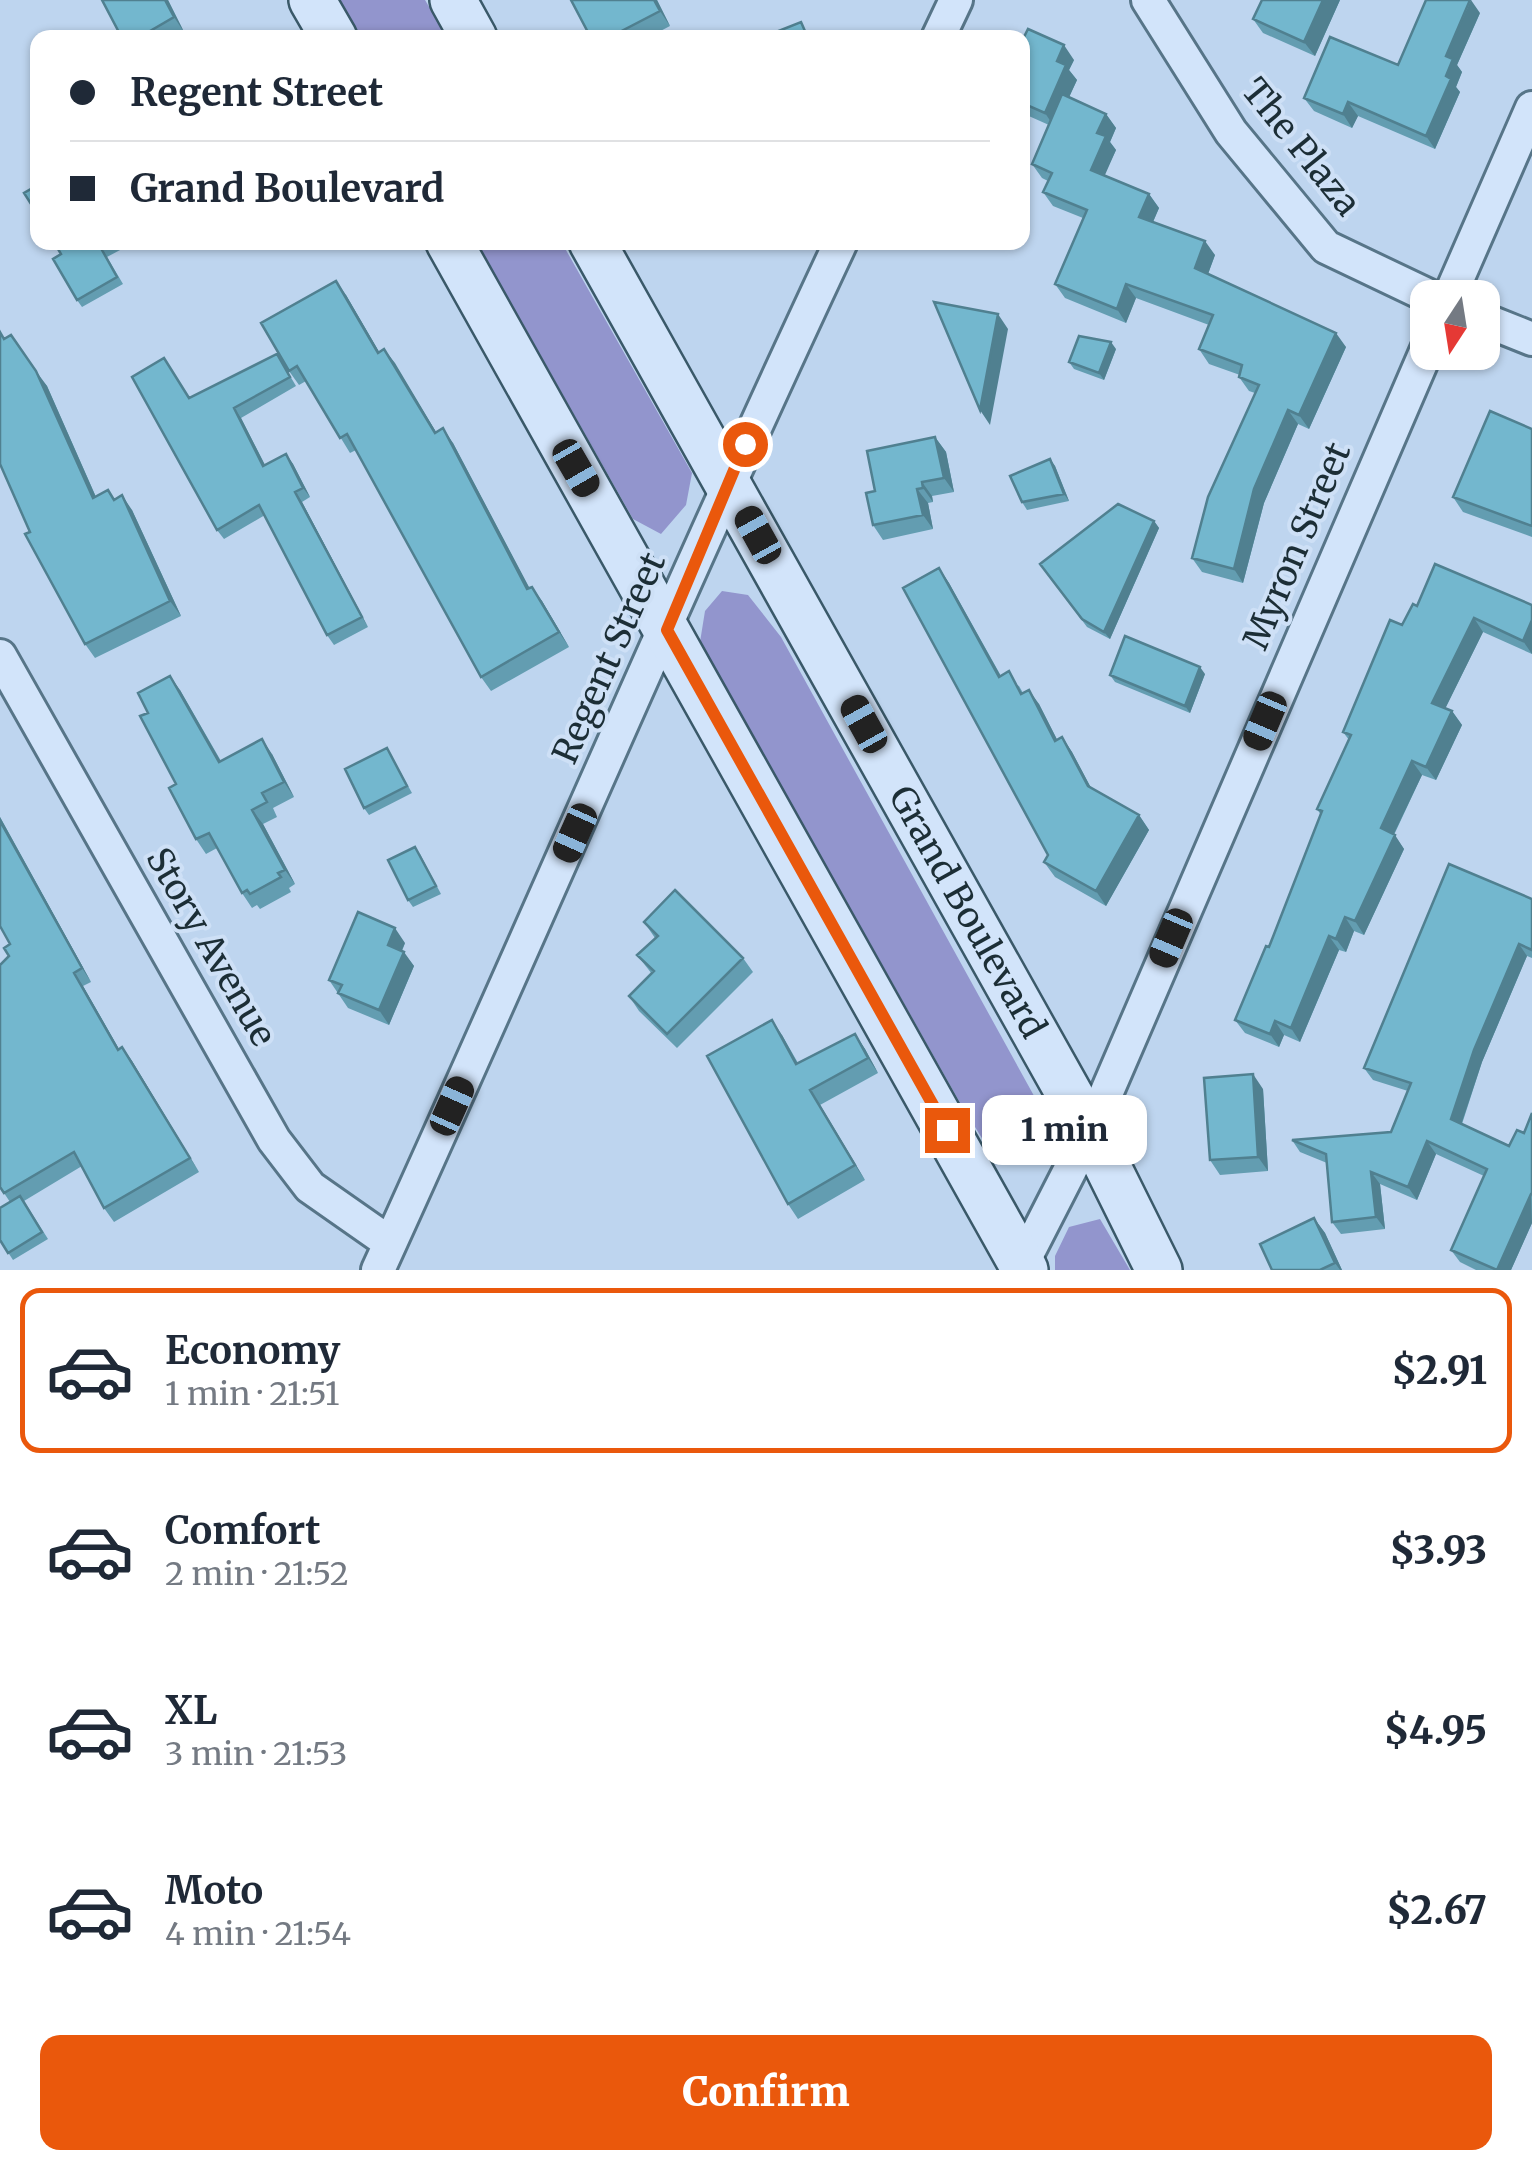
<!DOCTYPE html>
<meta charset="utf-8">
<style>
:root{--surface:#fff;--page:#f6f6f7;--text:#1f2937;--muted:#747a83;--line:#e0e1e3;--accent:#ea580c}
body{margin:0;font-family:Merriweather,serif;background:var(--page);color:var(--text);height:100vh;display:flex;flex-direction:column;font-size:38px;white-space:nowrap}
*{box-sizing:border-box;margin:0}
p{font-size:32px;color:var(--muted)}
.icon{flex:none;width:55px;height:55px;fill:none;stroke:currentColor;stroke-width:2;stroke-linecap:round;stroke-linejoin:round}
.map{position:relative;height:1270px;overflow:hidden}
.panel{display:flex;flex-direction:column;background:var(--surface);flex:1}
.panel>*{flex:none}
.banner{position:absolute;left:30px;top:30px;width:1000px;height:220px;border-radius:20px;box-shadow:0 2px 8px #0004;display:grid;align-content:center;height:220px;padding:0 40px;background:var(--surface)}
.needle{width:65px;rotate:192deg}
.fabs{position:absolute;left:1410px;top:280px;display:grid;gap:20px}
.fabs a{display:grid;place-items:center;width:90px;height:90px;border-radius:20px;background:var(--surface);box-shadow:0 2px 8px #0004;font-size:50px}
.end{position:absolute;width:45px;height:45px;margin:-22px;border:12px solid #ea580c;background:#fff;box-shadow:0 0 0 5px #fff}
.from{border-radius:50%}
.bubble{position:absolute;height:70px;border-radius:20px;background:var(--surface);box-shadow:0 2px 8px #0004;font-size:32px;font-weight:800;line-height:70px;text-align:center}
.car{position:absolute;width:30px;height:60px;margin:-30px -15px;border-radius:12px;box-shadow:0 0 8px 2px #0007;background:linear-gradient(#222 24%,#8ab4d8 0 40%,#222 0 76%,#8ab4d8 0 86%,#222 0)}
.banner b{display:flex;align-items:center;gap:35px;height:95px;font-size:38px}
.banner b+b{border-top:2px solid var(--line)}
.banner i{width:25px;height:25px;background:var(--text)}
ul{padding:18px 0 0;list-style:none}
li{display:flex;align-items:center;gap:30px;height:165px;margin:0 20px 15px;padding:0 20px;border:5px solid transparent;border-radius:20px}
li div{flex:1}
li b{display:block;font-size:38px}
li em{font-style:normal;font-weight:800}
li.on{border-color:var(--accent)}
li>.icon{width:90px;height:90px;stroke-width:1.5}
.primary-button{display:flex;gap:20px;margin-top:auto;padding:20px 40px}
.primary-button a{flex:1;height:115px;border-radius:20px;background:var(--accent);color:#fff;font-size:40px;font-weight:800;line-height:115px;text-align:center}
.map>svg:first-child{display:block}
.green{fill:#9295cd}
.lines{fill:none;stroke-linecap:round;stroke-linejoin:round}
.street-casing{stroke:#577588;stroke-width:38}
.secondary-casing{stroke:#3a5969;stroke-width:50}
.street{stroke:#d2e4fa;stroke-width:32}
.secondary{stroke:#d2e4fa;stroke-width:45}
.wall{fill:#639db1}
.shaded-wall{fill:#508090}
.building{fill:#73b7ce;stroke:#508090;stroke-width:2.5}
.route{stroke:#ea580c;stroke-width:12}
.labels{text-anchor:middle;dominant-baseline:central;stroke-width:8;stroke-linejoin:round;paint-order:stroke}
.street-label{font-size:35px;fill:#1c2e36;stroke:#cee0f6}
</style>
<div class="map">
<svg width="1532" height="1270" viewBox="0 0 1532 1270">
<rect width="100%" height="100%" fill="#bed5ef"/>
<path class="green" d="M339,0h86l22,37h-87z
M477,243h85l130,230 -6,32 -25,29 -28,-15z
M722,591l26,4 33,42 268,486 -3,31 -27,3 -31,-9 -29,-47 -259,-459 5,-31z
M1100,1219l30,51h-75v-14l14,-29z"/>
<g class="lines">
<defs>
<path id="street" d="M1148,0l83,132 95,115 107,51
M938,38l18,-38
M1449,298l83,-190
M1482,319l50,20
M0,656l274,484 36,47 80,56
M378,1270c156,-342 303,-688 463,-1028
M1019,1270l71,-139 338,-784"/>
<g id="secondary">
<path d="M312,0l22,38"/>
<path d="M453,0l21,38"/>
<path d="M449,242l576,1028"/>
<path id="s1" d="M592,242l498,889 69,139"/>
</g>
</defs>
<use href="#street" class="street-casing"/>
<use href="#secondary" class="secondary-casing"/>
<use href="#street" class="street"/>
<use href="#secondary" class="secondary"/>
</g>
<path class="wall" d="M168,0l16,32 -10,6h-52z
M571,0h86l13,26 -23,12h-56z
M1340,0l-25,56 -52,-23 -10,-14z
M1480,13l-23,52 5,7 -6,15 4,5 -25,57 -77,-33 -6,12 -38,-17 -10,-13 94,-33z
M1022,41l52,19 -5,10 8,10 -8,17 37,17 10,14 -6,14 6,8 -12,25 45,19 10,14 -6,14 62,33 -7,19 138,73 -37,82 -11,-5 -34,79 -21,80 -41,-11 -10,-14 63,-165 -6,-2 -10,-14 1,-2 -31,-11 -10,-15 10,-24 -73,-27 -10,25 -61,-25 -10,-14 28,-66 -30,-12 -10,-14 5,-11 -6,-3 -10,-14 17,-39 -27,-12z
M54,242h81l-28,15 16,27 -41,23 -5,-7 -16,-46z
M346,295l33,57 5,-3 52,83 17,11 76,145 13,13 27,46 -78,44 -10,-14 -125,-227 -6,3 -44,-72 -7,4 -10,-14z
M6,339l41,47 49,111 12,-7 6,9 18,11 49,106 -86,42 -10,-14 -55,-112z
M1116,349l-12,31 -30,-11 -5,-7z
M277,354l19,32 -55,32 24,47 21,-11 7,10 17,33 -8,5 66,125 -34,18 -7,-10 -62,-120 -41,24 -7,-9 -28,-132z
M1532,429v108l-69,-25 -10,-15z
M935,437l11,15 8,40 -22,4 1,6 -5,1 5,26 -50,11 -10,-15 2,-34z
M1050,459l5,7 14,35 -42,9 -5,-8z
M1154,521l5,7 -49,111 -23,-12 -47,-63z
M939,568l10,15 52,93 18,10 4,7 16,11 18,36 5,-3 10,15 19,36 48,27 10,15 -43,76 -51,-29 -11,-15 4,-7z
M1532,605v49l-49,-22 -38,77 7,2 10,14 -26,55 -14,-5 -28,60 10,14 -40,86 -10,-4 -8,21 -7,-2 -39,92 -16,-7 -5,12 -34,-14 -10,-13 34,-73 52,-132 -4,-6 32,-69 -6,-8 59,-107 15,-19z
M1205,674l-15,39 -75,-31 -5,-7z
M180,690l41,71 51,-7 22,43 -21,11 4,9 -14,7 32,60 -6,4 2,4 -31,17 -3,-4 -5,3 -10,-15 -25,-45 -11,6 -10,-15 -20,-55 -28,-71z
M387,748l25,45 -43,22 -5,-7z
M0,817l91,165 -8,4 36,63 3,-2 10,14 67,111 -85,50 -10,-14 -22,-42 -58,35 24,38 -35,21 -13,-20 10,-38 -10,-15 4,-224 5,-7 1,-12 -10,-18z
M420,854l21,40 -28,13 -5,-7z
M1532,899v59l-5,-2 -45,106 -20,62 47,22 15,-13 8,-20v110l-21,47h-35l-16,-8 -9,-12 33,-74 -48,-22 -19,46 -37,-16 5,45 -44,5 -9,-12 -5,-59 -27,-11 -8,-12 99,-8 17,-41 -35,-11 -9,-12z
M644,922l99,36 10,14 -76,76 -38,-37 -10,-15 23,-22 -15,-19 18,-17z
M405,943l-3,8 12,15 -25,59 -41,-17 -19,-28z
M855,1034l10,15 13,24 -58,32 45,75 -67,39 -10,-15 -6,-169 16,28z
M1263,1089l5,82 -48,4 -10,-15z
M1314,1218l11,15 17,37h-70z"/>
<path class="shaded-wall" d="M165,0h3l16,32 -10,-15z
M654,0h3l13,26 -10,-15z
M1323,0h17l-25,56 -11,-14z
M1471,0l9,13 -23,52 5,7 -6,15 4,5 -25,57 -9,-13 20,-60v-20z
M1064,45l10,15 -5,10 8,10 -22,48 -10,-15 12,-52z
M1348,102l10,14 -6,12 -9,-14z
M1106,114l10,14 -6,14 6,8 -15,34 -10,-14 6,-37z
M1149,194l10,14 -10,23 -10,-14z
M1205,241l10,14 -10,27 -10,-14z
M336,281l10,14 42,72 -10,-14z
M1126,284l10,14 -10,25 -9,-14z
M998,314l10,15 -18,96 -10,-15z
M1336,333l10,14 -37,82 -10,-14z
M1111,342l5,7 -12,31 -5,-7z
M384,349l11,14 50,84 -10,-14z
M36,371l11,15 56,127 -10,-15z
M234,408l7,10 29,57 -7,-9z
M1288,410l10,14 -34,79 -21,80 -9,-14 20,-80z
M443,428l10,15 85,161 -11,-15z
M935,437l11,15 8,40 -10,-14z
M286,454l7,10 17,33 -7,-9z
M1050,459l5,7 14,35 -5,-7z
M922,482l10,14 1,6 -10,-14z
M917,489l11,14 5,26 -10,-14z
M295,492l7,10 66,125 -6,-10z
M122,495l10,15 49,106 -11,-15z
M1154,521l5,7 -49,111 -6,-7z
M939,568l10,15 60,108 -10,-14z
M532,587l10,14 27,46 -10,-15z
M1474,618l9,14 -42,85 -9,-14z
M1532,620v34l-9,-13z
M1200,667l5,7 -15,39 -5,-7z
M170,676l10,14 49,86 -10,-14z
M1029,690l10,14 26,51 -10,-14z
M1452,711l10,14 -26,55 -10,-13z
M1062,737l10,15 26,49 -10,-15z
M262,739l10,15 22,43 -10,-15z
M1412,761l10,14 -32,67 -9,-14z
M252,810l11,14 32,60 -10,-14z
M1139,815l10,15 -43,76 -10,-15z
M0,817l91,165 -9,-14 -82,-147z
M1395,835l9,14 -40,86 -9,-14z
M1345,917l9,14 -8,21 -10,-13z
M395,928l10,15 -7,16 -10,-14z
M1329,936l10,14 -39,92 -9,-14z
M1519,944l8,12 -45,106 -23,69 -8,-12 23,-69z
M404,952l10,14 -25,59 -10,-15z
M74,973l9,13 44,77 -9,-13z
M772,1020l10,15 24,44 -10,-15z
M1275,1021l9,14 -5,12 -9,-13z
M855,1034l10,15 13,24 -10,-15z
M122,1047l10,14 67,111 -9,-14z
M1253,1074l10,15 5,82 -10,-14z
M810,1090l10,15 45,75 -10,-15z
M1427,1141l9,13 -19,46 -9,-13z
M1371,1172l9,12 5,45 -9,-12z
M1531,1194l1,29 -21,47h-14z
M1314,1218l11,15 17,37h-2l-5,-7z"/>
<path class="building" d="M102,0h63l9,17 -36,21h-16z
M571,0h83l6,11 -52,27h-17z
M1262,0h61l-19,42 -51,-23z
M1426,0h44l-24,56 7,3 -7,17 5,3 -25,57 -78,-34 -5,12 -39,-16 26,-61 68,28z
M801,22l7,16h-35l-2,-4z
M1028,29l36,16 -7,16 9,4 -21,48 -23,-10v-62z
M1062,94l44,20 -9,19 9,3 -15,34 58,24 -10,23 66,24 -10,27 141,65 -37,82 -11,-5 -34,79 -20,80 -42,-11 16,-61 51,-112 -20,-8 3,-12 -43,-16 14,-34 -87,-31 -9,25 -62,-25 32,-74 -44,-18 9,-19 -20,-9z
M38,185v30l-14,-22z
M54,242h62l-14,8 15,27 -40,23 -24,-41 8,-5z
M336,281l42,72 6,-4 51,84 8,-5 84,161 5,-2 27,45 -78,45 -134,-243 -7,4 -43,-72 -8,5 -28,-48z
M934,302l64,12 -18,96z
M0,332l4,7 7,-4 25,36 57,127 15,-8 6,10 8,-5 48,106 -85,43 -60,-110 5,-2 -30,-68z
M1079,336l32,6 -12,31 -30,-11z
M277,354l13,23 -56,31 29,58 23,-12 17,34 -8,4 67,125 -35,18 -68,-130 -42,25 -85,-153 32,-19 25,40z
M1490,411l42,18v97l-79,-29z
M935,437l9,41 -22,4 1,6 -6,1 6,26 -50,10 -7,-32 9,-2 -8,-40z
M1050,459l14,35 -42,8 -12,-26z
M1118,504l36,17 -50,111 -22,-13 -42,-55z
M1435,564l97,41v15l-9,21 -49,-23 -42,85 20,8 -26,56 -14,-6 -31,67 14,7 -40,86 -10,-4 -9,22 -7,-3 -38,92 -16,-7 -5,13 -35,-14 31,-74 3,1 53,-136 -5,-2 34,-74 -8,-3 47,-112 12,5 11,-21 4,2z
M939,568l60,109 10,-6 12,23 8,-4 26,51 7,-4 26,49 51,29 -43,76 -52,-29 4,-7 -145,-267z
M1125,636l75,31 -15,39 -75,-31z
M170,676l49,86 43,-23 22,43 -22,11 5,9 -15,8 33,60 -7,3 3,4 -31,17 -3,-4 -5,3 -33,-60 -13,6 -27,-51 7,-4 -36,-68 8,-3 -10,-20z
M387,748l20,38 -43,22 -19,-39z
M0,821l82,147 -8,5 44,77 4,-3 68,111 -86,50 -30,-56 -70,41 -4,-6v-222l9,-9 -5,-8 6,-4 -10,-18z
M415,847l21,39 -28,14 -20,-40z
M1449,864l83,35v51l-13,-6 -45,106 -23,69 58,27 8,-16 7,3 8,-20v81h-1l-34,76 -46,-20 36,-81 -60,-28 -19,46 -37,-15 5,45 -44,5 -6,-68 -34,-14 99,-8 20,-49 -47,-15z
M675,890l68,68 -76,76 -38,-38 25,-25 -17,-16 21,-19 -14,-14z
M358,912l37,16 -7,17 16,7 -25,58 -41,-17 4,-8 -13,-5z
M772,1020l24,44 59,-30 13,24 -58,32 45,75 -67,39 -81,-148z
M1253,1074l5,83 -48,3 -6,-82z
M20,1196l22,36 -34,21 -8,-13v-32z
M1314,1218l21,45 -15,7h-48l-12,-26z"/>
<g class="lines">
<path class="route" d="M745,444l-78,186 280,500"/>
</g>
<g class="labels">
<g class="street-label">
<text transform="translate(1301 147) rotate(51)">The Plaza</text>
<text transform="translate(1297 546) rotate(-67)">Myron Street</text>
<text transform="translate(609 658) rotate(-66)">Regent Street</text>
<text stroke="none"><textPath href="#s1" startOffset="768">Grand Boulevard</textPath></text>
<text transform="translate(211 947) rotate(60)">Story Avenue</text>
</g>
</g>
</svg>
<div class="fabs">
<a><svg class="needle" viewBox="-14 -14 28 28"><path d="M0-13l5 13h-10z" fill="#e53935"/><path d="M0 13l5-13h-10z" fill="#747a83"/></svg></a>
</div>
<i class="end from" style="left:745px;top:444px"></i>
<i class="end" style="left:947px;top:1130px"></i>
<div class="bubble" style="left:982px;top:1095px;width:165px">1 min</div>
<i class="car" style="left:576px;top:468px;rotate:150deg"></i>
<i class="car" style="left:758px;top:535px;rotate:331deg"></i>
<i class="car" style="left:1265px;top:721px;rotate:203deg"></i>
<i class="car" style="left:864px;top:724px;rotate:331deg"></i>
<i class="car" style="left:575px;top:833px;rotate:204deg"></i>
<i class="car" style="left:1171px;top:938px;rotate:203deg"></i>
<i class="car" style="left:452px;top:1106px;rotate:24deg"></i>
<div class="banner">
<b><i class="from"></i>Regent Street</b>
<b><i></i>Grand Boulevard</b>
</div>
</div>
<section class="panel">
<ul>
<li class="on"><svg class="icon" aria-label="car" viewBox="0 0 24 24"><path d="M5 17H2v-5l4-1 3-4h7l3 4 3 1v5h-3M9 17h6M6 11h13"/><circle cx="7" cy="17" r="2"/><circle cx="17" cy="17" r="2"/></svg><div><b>Economy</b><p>1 min · 21:51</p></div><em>$2.91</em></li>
<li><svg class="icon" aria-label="car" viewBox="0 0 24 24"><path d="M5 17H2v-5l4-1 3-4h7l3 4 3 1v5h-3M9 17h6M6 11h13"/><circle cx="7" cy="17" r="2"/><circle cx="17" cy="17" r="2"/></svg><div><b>Comfort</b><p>2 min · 21:52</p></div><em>$3.93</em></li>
<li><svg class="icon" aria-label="car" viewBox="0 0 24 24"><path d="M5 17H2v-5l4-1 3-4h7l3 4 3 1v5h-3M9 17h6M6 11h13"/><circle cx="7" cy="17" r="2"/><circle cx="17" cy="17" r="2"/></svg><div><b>XL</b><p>3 min · 21:53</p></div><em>$4.95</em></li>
<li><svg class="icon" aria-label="car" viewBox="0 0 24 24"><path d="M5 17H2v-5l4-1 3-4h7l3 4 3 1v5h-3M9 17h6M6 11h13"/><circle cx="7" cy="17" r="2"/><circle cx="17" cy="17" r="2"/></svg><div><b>Moto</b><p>4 min · 21:54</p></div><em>$2.67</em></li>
</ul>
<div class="primary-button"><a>Confirm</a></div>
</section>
